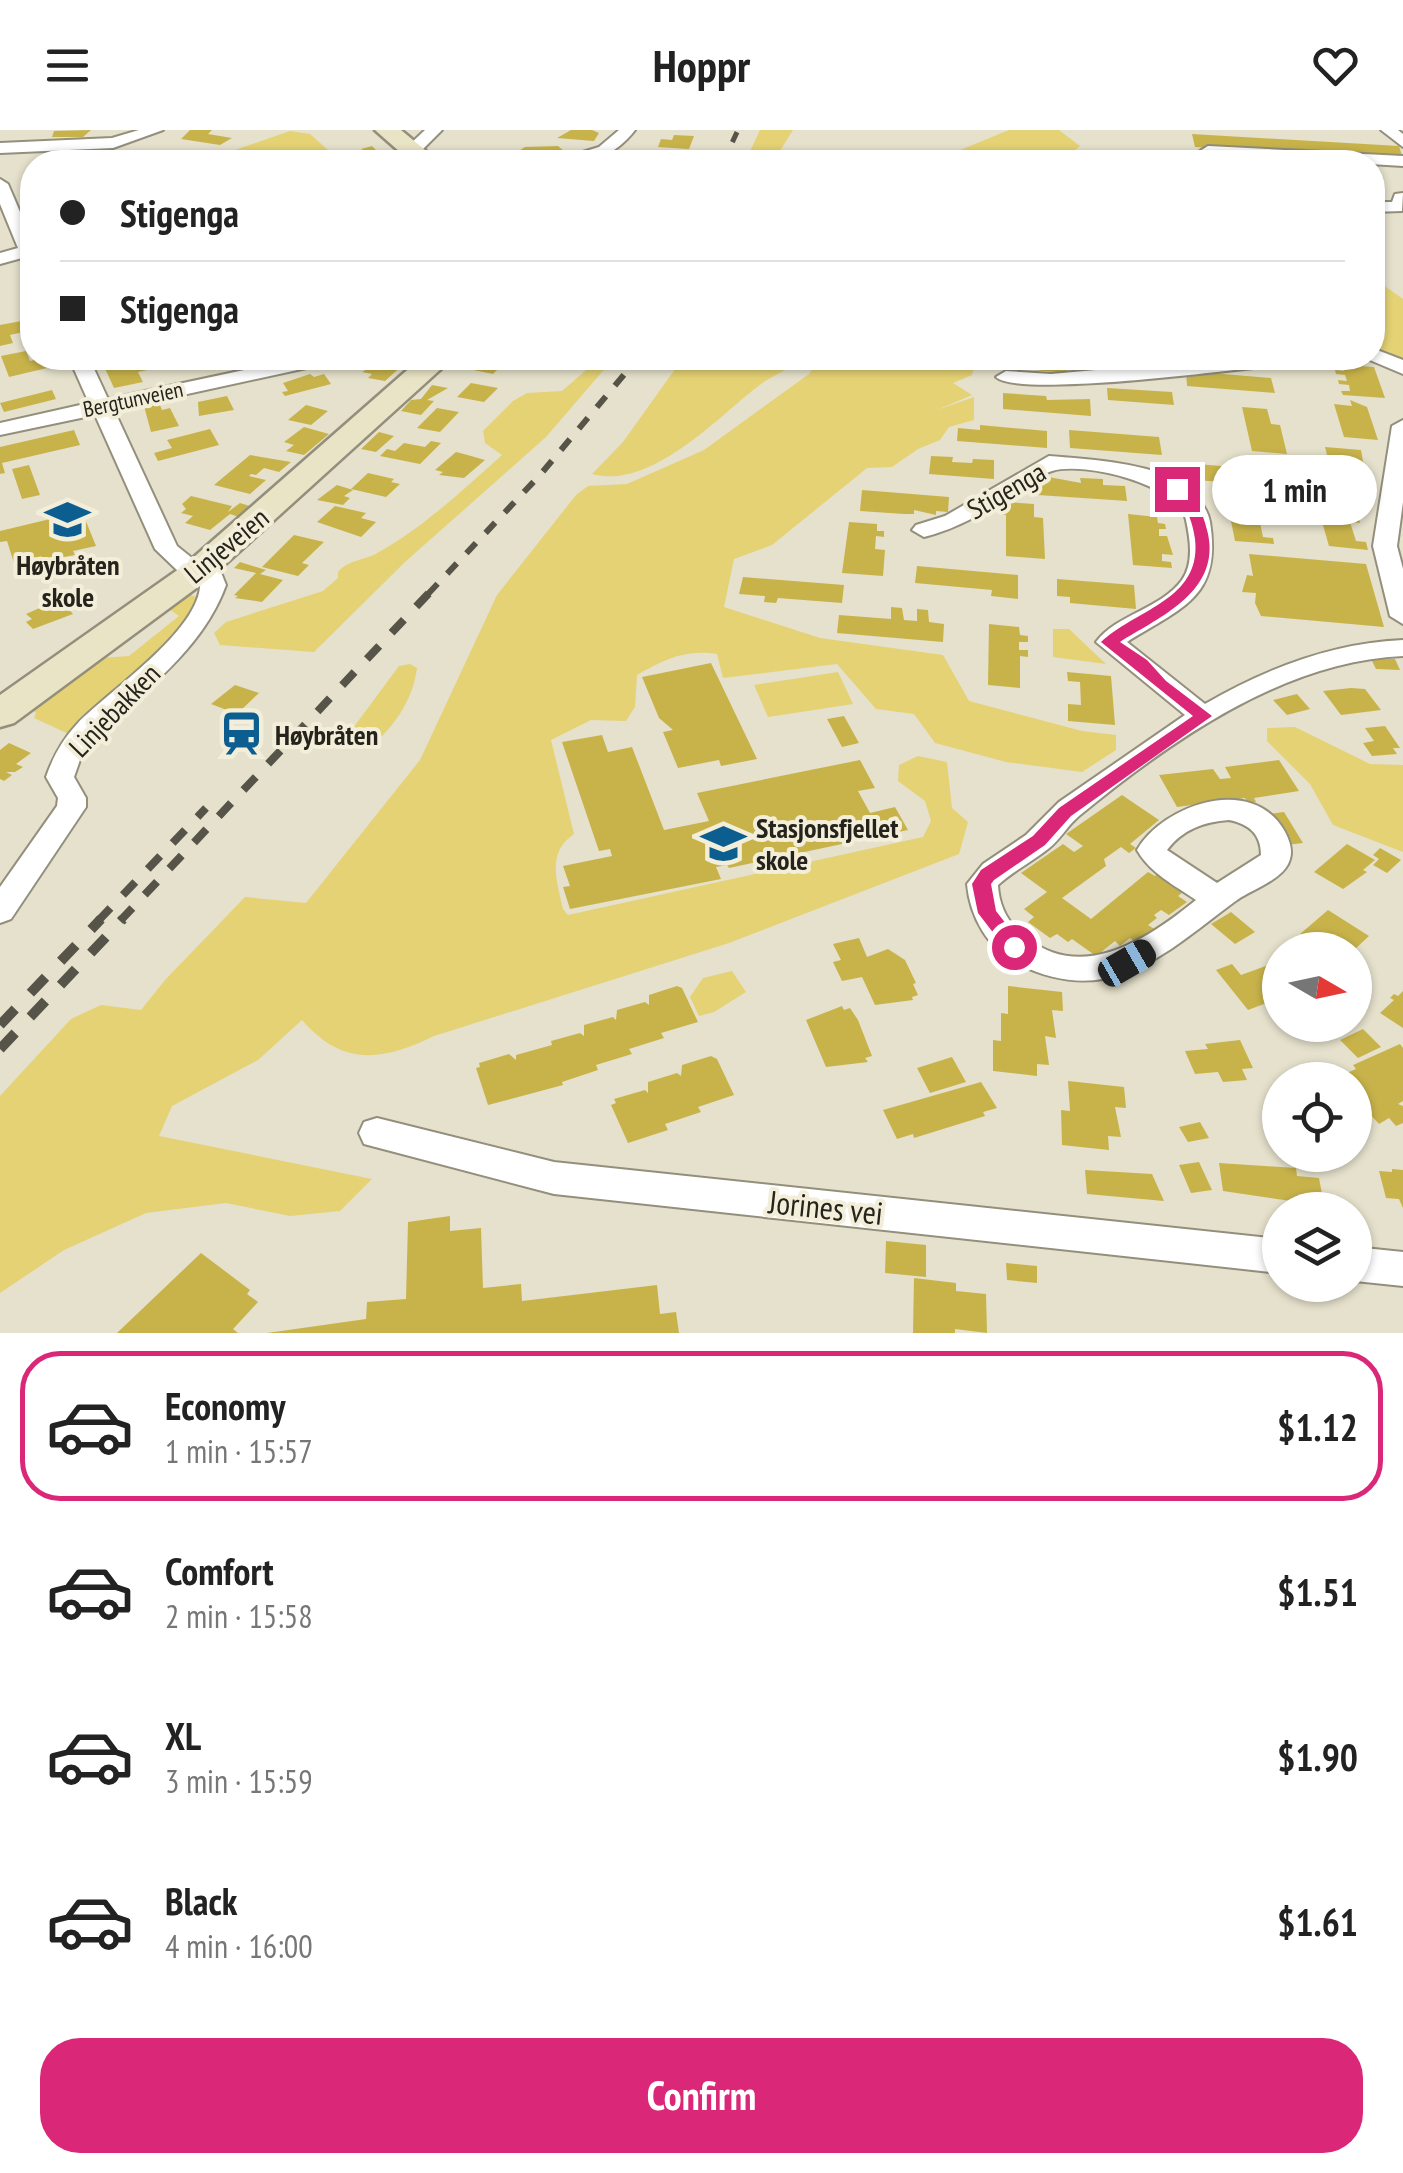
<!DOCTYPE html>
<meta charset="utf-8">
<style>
:root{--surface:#fff;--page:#f6f6f6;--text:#222;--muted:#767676;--line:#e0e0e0;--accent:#db2777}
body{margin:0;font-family:"PT Sans Narrow",sans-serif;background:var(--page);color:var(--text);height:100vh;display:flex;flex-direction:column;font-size:38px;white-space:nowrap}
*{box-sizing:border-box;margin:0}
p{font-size:32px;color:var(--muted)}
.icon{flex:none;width:55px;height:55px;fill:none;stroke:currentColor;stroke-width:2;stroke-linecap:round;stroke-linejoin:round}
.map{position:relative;height:1203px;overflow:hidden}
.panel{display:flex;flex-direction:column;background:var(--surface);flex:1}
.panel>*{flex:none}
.banner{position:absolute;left:20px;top:20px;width:1365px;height:220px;border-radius:40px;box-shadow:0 2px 8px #0004;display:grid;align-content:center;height:220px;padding:0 40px;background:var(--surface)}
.needle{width:65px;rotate:99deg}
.controls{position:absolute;left:1262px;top:802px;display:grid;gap:20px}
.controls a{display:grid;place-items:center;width:110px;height:110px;border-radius:50%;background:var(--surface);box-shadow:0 2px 8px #0004;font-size:50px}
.end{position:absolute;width:45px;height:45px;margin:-22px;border:12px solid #db2777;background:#fff;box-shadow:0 0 0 5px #fff}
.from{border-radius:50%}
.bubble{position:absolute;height:70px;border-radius:35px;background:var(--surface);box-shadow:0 2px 8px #0004;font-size:32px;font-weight:700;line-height:70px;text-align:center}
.car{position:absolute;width:30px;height:60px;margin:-30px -15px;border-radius:12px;box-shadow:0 0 8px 2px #0007;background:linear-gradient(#222 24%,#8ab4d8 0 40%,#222 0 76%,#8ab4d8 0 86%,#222 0)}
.banner b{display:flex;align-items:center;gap:35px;height:95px;font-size:38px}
.banner b+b{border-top:2px solid var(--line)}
.banner i{width:25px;height:25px;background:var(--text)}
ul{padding:18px 0 0;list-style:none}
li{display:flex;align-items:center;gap:30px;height:150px;margin:0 20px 15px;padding:0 20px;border:5px solid transparent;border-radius:40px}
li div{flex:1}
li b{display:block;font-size:38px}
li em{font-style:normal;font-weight:700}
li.current{border-color:var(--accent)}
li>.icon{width:90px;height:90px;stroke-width:1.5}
.button{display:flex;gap:20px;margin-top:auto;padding:20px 40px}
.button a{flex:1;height:115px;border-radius:40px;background:var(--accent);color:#fff;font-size:40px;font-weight:700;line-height:115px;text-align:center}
header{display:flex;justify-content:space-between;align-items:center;height:130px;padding:0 40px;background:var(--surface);font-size:45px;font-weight:700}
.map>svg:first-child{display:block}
.green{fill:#e5d274}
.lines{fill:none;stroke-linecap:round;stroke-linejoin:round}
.stream{stroke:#3c94d3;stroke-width:5}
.building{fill:#c8b34b}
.street-casing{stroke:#938f7c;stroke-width:4}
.secondary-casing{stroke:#938f7c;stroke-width:5}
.street{fill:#fff;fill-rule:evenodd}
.secondary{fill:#eae4c7;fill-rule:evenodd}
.rail-far3{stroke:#565348;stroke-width:5;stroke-dasharray:11 11;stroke-linecap:butt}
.rail-far2{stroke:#565348;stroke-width:6;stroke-dasharray:14 14;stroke-linecap:butt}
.rail-far1{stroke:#565348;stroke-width:8;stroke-dasharray:18 18;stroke-linecap:butt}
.rail{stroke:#565348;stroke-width:10;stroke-dasharray:22 22;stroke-linecap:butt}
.route{fill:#db2777}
.labels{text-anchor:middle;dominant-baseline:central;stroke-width:8;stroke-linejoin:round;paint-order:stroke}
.far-street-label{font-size:22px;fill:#25231b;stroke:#f2eed9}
.street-label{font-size:28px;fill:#25231b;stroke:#f2eed9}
.poi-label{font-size:28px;font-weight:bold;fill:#25231b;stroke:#f2eed9;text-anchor:start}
.near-street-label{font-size:32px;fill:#25231b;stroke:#f2eed9}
</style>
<header><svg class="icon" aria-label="menu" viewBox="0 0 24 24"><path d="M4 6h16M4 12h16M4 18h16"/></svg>Hoppr<svg class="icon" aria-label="heart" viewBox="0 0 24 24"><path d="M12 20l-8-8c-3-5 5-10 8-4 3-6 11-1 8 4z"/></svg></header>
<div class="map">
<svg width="1403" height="1203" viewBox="0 0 1403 1203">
<rect width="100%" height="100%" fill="#e5e1cc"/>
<path class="green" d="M760,0h33l-20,32h-28z
M1009,0h50l21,16 -20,16h-129z
M290,1l20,3 18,16 -48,12h-62l31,-9 -14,-3z
M1372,147l31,22v62l-30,-10z
M600,228h14l-68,79 -141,125 -91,90 -94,-7 -6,-12 12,-11 97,-31 15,-13v-6c11,-13 27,-11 41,-20 45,-25 85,-63 123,-97l-17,-12 -2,-12 30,-30 14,-8 35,-2z
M683,228h119c-14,13 -30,17 -45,29 -42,33 -107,103 -165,87l31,-32z
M820,228h157l-5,17 -19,8 19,12 -35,15 37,-13v23l-25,7 -9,13 -22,9 -26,18 -25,1 -95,77 -38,14 -10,48 96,31 123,17 26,46 113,30 34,4v15l-34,22 -76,-10 -71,-19 -21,-29 -38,-5 -39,-45 -114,14 -6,-24c-32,-5 -52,5 -80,21l-2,32 -9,14 -35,-1 -40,20 23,94c-28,19 -17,47 -11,75l5,6 355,-78 8,-16 -6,-20 -27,-20 1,-16 19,-9 29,6 5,46 16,14 -9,32 -230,89 -295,93c-52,25 -91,31 -132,-16l-44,40 -86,46 -13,30 213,43 -32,32 -50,5 -64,-13 -80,10 -82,37 -64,43v-197l71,-77 30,-14 40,5 24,-30 80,-83 61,6 114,-143 77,-165 79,-100 12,-9 39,-2 77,-34 105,-76z
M189,464l9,4 -19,31 -108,106 -37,-17 2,-5 -5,-5 69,-50 29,-2 50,-40 -10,-7z
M1053,499h16l37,35 -53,-7z
M410,534l7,4c-4,31 -21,56 -44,77l-21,-2 -2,-11 49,-66z
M838,542l15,32 -85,13 -14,-32z
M1295,597l75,37 33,1v87l-70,-27 -23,-41 -43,-43v-13z
M732,841l14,21 -32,20 -15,4 -9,-19 13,-19z"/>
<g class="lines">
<path class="stream" d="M965,28l1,4"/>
</g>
<path class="building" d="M91,0l-8,7h-31l2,-6z
M190,0h22l-4,4 24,4 -12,7 -39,-6z
M571,0h21l7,3 -5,8 -37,-3z
M1192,4l207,12 4,13 -208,-12z
M674,5l20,1 -5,13 -31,-2 3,-8 11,1z
M372,16l7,7 -19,5 7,4h-37l36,-10 -5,-3z
M558,16l6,5 -6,5 -34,1 -7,-5 8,-5z
M32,189v11l-22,5 3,8 -13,3v-21z
M26,221l4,10 12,-3 5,10 -38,9 -8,-21z
M123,228h23l6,11 -14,3 5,10 -29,6 -12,-26z
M168,228h44l4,5 -40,6z
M457,228h52l-16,16 -44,-9z
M1003,228h63l1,15 -33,-3 -1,-5h-9l1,5 -22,-2z
M384,230l20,4 -19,17 -17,-3 4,-4 -10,-2z
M1342,235l32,2 11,31 -42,-3 -2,-4h9l-1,-6 -10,-1 -1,-4 9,1 -2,-6 -9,-1 -1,-4 9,1z
M1186,241l85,7 4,15 -88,-7z
M310,244l4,3 10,-3 7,10 -46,12 -3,-4 6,-1 -5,-8z
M471,253l27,5 -14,14 -27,-5z
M432,255l16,3 -21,12 7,1 -13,14 -20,-4 10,-11 10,-1z
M1107,258l65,4 2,13 -66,-5z
M52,260l4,9 -52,13 -4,-9z
M1003,263l43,3 1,4 43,-1 1,17 -88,-7z
M227,266l7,14 -35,6 -1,-14z
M1350,270l17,7 11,33 -34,-3 -10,-33 18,2z
M159,273l3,7 8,-2 9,18 -28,6 -7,-26z
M306,275l22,6 -17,14 -23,-5z
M1242,277l25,2 4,15 9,1 7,29 -35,-3z
M437,278l22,4 -19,20 -23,-4z
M980,295l67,6v17l-90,-7 1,-13 22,2z
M304,297l25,7 -25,21 -18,-4 8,-6 -10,-3z
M210,299l9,16 -61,16 -4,-8 18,-5 -5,-8z
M74,300l6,15 -78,18 3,10 -5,1v-27z
M1069,300l90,7 3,18 -92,-7z
M379,302l15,4 -18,16 -15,-3z
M431,311l10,2 -21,21 -40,-8 7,-7 8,2 9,-8 21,4z
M1325,317l36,3 3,17 -7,-1 11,13 -8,-1 2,7 -28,-2z
M456,322l8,2 21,6 -21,18 -25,-3 4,-3 -8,-2z
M250,325l41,7 -12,10 -15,-4 -8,7 -5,-1 -2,2 17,4 -16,14 -36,-9z
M931,326l22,1 -1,5 20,1 1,-4 21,1v19l-65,-5z
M1185,333l84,7 3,14 -84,-4z
M29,335l11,30 -18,4 -10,-30z
M368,343l26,6 -3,3 9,2 -14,13 -35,-8z
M1038,345l43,8 -1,-5 23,1v6l22,1 2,15 -89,-6z
M337,355l16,5 -9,6 6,2 -7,7 -26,-5z
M862,360l87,7 -1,15 -12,-1v4l-22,-5v4h-10l-44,-3z
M1314,364l39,3 7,26 -10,-1 6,19 10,1 2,8 -39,-4z
M191,366l41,10 -4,6 12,-9 16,5 -14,10 -12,-4 -20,16 -25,-7 8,-7 -12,-3 5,-4 -4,-5z
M1227,371l29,2 7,34 10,1 1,6 -39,-3z
M1006,372l28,2v13l9,1 2,41 -39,-3v-41l-8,-1v-7l8,1z
M335,376l31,7 -5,5 15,4 -15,15 -44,-15z
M75,383l8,1 13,32 -23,5 2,4 -60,11 -8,-25 -7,1v-11z
M1128,384l29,3 1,6 7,1 1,5h-7v7h8l6,19 -11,-1v7l9,1 1,6 -39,-3z
M849,392l28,2v7h7v6l-8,-1 -1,13 10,1 -2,26 -41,-3z
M294,405l30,7 -22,21 7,2 -11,11 -36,-9z
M1249,424l117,10 18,63 -123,-11 -6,-13 1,-10 -14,-1 5,-17 6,1z
M240,432l26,8 -6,4 23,6 -21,22 -27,-4 3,-2 -4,-1 22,-22 -22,-5z
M917,436l101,9v24l-27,-3 1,-6 -77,-7z
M743,447l101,8 -2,18 -64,-5 -2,5 -12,-1 1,-6 -26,-2z
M1057,449l77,6 2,24 -66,-6v-6l-13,-1z
M60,469l13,15 -40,15 -7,-7 6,-3 -6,-5z
M891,477l11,1 2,12 13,1v-12l11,1 1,12 15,2 -1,18 -106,-9 2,-18 52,4z
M989,494l30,3 1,8 8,1v6h-9v8h9v7l-8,-1v32l-32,-3z
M1371,529h24l5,11 -24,-1z
M711,533l46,96 -36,7 -2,-6 -41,8 -15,-36 10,-2 -14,-12 -17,-41z
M1067,542l44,4 4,49 -47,-4v-17l13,1 -1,-23 -12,-1z
M235,555l24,8 -22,21 -26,-10z
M1351,558l14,1 16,21 -40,5 -18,-24z
M1297,564l13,15 -23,6 -14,-15z
M844,586l15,27 -17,4 -15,-28z
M1385,596l15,22h-7l4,6 -25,2 -9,-13 11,-2 -9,-13z
M602,605l6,17 24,-5 32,83 45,-9 -12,-28 163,-33 15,28 -17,3 12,22 25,-6 13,23 -179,38 -2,-3 -11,2 5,12 -151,30 -7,-22 7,-1 -7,-20 49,-10 -2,-7 -11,2 -37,-109z
M9,613l22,10 -15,11 7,3 -8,5h-9l6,3 -8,6 -4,-2v-29z
M1279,630l20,31 -45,7 2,4 -8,2 -3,-6 -68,9 -18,-32 54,-6 7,10 11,-1 -6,-11z
M1122,665l37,25 -29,24 6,4 -7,5 -8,-6 -17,12 2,7 -44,32 29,21 57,-47 7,4 6,-5 26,18 -9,7 9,6 -18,13 -8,-5 -7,5 3,3 -9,7 8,5 -18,14 -8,-6 -10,8 -5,-5 -19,15 -24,-17 -4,3 -11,-8 -7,4 -22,-16 6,-5 -10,-8 23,-17 -26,-19 42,-29 11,8 9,-6 -17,-12z
M1284,682l19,31 -16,2 -19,-31z
M1347,714l28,16 -12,10 4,2 -24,17 -29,-17z
M1380,718l21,12 -14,13 -14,-8 6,-6 -6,-4z
M1328,780l41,26 -15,14h-48l-14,-9z
M1231,782l24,20 -20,12 -24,-20z
M859,808l8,19 21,-8 17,11 11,23 -3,1 5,11 -6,2 1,3 -38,5 -13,-28 -20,4 -9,-19 8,-2 -8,-16z
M1280,831v37l-32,12 -32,-40 16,-6 9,11z
M677,856l5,2 16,34 -37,11 3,5 -35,11 3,5 -36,11 2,5 -36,12 1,3 -75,20 -12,-37 4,-1 -1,-4 30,-9 7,6v-5l36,-10 -1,-4 29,-8 4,3v-11l29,-8 3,3 1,-10 28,-8 4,3v-10z
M1008,856l54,6 1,19 -11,-1 4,28 -11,-2 4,29 -12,-1v12l-44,-5v-31l8,1v-28l7,1z
M1403,861v37l-23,-15 14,-13 -4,-2 4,-4 4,2z
M842,876l2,4 6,-2 8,12 14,36 -7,2 3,4 -42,5 -20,-47z
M1363,899l18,18 -23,11 -18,-18z
M1240,910l13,28 -11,1 5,11 -24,2 -5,-10 -23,2 -10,-23 23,-2 -3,-5z
M1400,914l3,4v53l-5,3 5,2v17l-7,3 -7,-8 -10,6 -24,-26v-18l-15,-4 16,-7 -3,-4z
M711,926l6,3 17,36 -36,12 3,5 -36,12 3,6 -40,13 -17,-38 5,-2 -2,-4 31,-9 3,3v-11l29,-9 4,3 1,-11z
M952,927l14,25 -36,11 -13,-25z
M1068,951l56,6 2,21 -11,-1 6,30 -13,-1 1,14 -47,-5 -1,-35 9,1z
M981,952l16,26 -14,4 2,4 -71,22 -1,-4 -16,5 -14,-29z
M1200,992l9,16 -21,4 -9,-15z
M1199,1032l13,28 -21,3 -12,-28z
M1219,1033l77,5 1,8 22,2 6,32 -32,-1 -2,-8 -68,-10z
M1392,1039l11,1v38l-4,-9 -13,-1 -7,-27 13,1z
M1085,1040l67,4 12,27 -77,-7z
M450,1086v15l31,-3 2,60 38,-4 1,17 135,-16 3,29 16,-2 3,21h-412l99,-14 1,-17 39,-3 2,-77z
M886,1111l40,4v32l-41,-4z
M201,1123l49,37 -3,4 11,8 -25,27 5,4h-121z
M1006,1133l31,3v17l-30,-3z
M914,1148l42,5v8l30,3 1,39 -32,-4v4h-42z"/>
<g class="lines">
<defs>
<path id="street" d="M139,0h24l-50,18 -113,5v-10l112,-5z
M425,0h17l-23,23h-12v-6z
M619,0h16c-23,30 -50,34 -85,32l49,-15z
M1381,0h17l5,4v13z
M1208,16l195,10v10l-201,-12 -2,-3z
M0,49l8,5 24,56v25l-10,-7 -22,6v-11l18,-5 -18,-44z
M1403,63l-1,18 -30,1v-10h20l3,-8z
M1372,218l31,12v14l-38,-16h7z
M69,228h20l19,41 192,-41h35l-10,6 -211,46 63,136 20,16 23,8 6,15c-24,66 -83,105 -131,154l-14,18 -7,20 12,21v9l-75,112 -11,4v-36l57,-81 1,-8 -12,-21c7,-20 16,-37 31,-53 31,-33 129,-97 123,-145l-21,-7 -24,-23 -60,-134 -95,20v-12l89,-20z
M1230,228h70l-10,6c-45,4 -270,35 -294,13l10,-6 45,3z
M1403,290v82l-6,44 6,23v55l-13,-8 -17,-70 19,-120z
M1049,326c40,3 84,6 122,21 16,6 36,27 39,45 12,75 -27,85 -83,120l78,62c62,-36 127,-61 198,-64v16c-120,5 -234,86 -324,160 -12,10 -19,24 -31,33 -16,13 -35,22 -50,36 1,22 11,40 29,53 57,45 122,0 169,-38 -22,-15 -46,-27 -59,-50 26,-45 114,-76 147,-20 5,9 9,19 6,29 -5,20 -37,30 -53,41 -71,52 -125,110 -219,64 -30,-15 -48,-47 -51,-80l16,-20 43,-29 33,-33 126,-87 -89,-73c21,-28 65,-33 86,-62 12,-17 8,-41 4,-60 -7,-36 -103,-59 -134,-49 -11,3 -23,13 -32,19 -32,20 -60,38 -96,47l-12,-7 4,-5 29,-9zM1229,690c20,4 32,14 32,35l-44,28 -50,-33c16,-21 37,-28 62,-30z
M377,988l177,44 726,77v34l-726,-79 -190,-50 -5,-11 5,-11z
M1355,1117l48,5v34l-48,-5z"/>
<path id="secondary" d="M375,0h26l24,20 -9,12h-22l6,-10z
M421,228h32l-243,220 -196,145 -14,4v-32l186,-131z"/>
</defs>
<use href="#street" class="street-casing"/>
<use href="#secondary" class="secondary-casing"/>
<use href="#street" class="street"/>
<use href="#secondary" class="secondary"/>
<path class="rail-far3" d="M723,32l15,-32"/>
<path class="rail-far2" d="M428,464l112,-119 98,-117"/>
<path class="rail-far1" d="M98,791l108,-113
M120,791l310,-329"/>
<path class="rail" d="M0,895l101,-106
M0,919l123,-130"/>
</g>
<path class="route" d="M1172,356h9c16,15 22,26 27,48 12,58 -48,83 -88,108l27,18 19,21 46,35 -141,100 -26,29 -51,35 -3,4 5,27 28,36 -10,7 -6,-2 -30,-39 -6,-29 9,-14 52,-34 26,-28 134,-92 -92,-74c35,-33 101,-42 94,-103 -3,-20 -9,-34 -23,-47z"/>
<defs>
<symbol id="school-bare" viewBox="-9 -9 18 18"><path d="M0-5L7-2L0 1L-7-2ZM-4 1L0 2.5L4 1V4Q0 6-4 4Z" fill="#0d5e90" stroke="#f2eed9" stroke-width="2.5" paint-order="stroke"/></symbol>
<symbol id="station-bare" viewBox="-9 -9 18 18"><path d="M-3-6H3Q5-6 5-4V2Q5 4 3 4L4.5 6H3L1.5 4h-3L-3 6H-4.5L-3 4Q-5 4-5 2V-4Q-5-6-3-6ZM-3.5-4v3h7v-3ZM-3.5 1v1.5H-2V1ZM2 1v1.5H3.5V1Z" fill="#0d5e90" stroke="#f2eed9" stroke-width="2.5" paint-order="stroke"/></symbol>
</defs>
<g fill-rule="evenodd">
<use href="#school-bare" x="36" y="358" width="63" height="63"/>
<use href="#station-bare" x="210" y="572" width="63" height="63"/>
<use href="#school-bare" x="692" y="682" width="63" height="63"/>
</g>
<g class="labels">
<g class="far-street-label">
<text transform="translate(133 269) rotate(-12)">Bergtunveien</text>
</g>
<g class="street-label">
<text transform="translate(1006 360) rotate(-30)">Stigenga</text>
<text transform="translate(226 415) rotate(-40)">Linjeveien</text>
<text transform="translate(114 580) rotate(-46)">Linjebakken</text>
</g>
<g class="poi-label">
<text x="68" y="434" text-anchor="middle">Høybråten<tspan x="68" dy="32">skole</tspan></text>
<text x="275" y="604">Høybråten</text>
<text x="756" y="697">Stasjonsfjellet<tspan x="756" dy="32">skole</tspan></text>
</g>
<g class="near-street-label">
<text transform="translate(826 1077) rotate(6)">Jorines vei</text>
</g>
</g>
</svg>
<div class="controls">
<a><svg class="needle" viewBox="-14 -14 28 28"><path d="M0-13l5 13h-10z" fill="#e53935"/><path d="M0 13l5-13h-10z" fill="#767676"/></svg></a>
<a><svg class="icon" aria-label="locate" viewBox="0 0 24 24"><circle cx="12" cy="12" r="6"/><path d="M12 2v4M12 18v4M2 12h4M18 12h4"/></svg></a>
<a><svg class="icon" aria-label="layers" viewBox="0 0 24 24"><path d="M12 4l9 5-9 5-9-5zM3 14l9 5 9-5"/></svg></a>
</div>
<i class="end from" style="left:1014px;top:817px"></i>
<i class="end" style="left:1177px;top:359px"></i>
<div class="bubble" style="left:1212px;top:325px;width:165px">1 min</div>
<i class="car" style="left:1127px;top:833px;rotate:60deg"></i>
<div class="banner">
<b><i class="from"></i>Stigenga</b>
<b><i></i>Stigenga</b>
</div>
</div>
<section class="panel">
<ul>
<li class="current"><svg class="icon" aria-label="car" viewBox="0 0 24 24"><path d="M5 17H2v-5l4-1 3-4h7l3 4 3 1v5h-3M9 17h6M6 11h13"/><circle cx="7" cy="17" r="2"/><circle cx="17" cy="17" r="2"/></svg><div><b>Economy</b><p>1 min · 15:57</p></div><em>$1.12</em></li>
<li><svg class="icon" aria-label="car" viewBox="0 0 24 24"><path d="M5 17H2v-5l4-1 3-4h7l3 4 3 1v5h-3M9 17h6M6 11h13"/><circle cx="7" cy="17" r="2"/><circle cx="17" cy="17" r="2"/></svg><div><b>Comfort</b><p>2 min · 15:58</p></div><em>$1.51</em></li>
<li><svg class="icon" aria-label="car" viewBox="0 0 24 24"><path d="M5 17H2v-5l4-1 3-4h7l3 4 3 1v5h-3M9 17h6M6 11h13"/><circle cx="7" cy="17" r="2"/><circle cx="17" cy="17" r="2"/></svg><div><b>XL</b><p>3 min · 15:59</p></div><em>$1.90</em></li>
<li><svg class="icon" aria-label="car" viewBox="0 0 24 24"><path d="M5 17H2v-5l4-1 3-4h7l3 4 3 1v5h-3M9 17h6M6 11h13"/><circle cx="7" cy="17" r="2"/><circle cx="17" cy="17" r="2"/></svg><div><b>Black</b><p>4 min · 16:00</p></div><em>$1.61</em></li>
</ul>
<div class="button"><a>Confirm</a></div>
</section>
